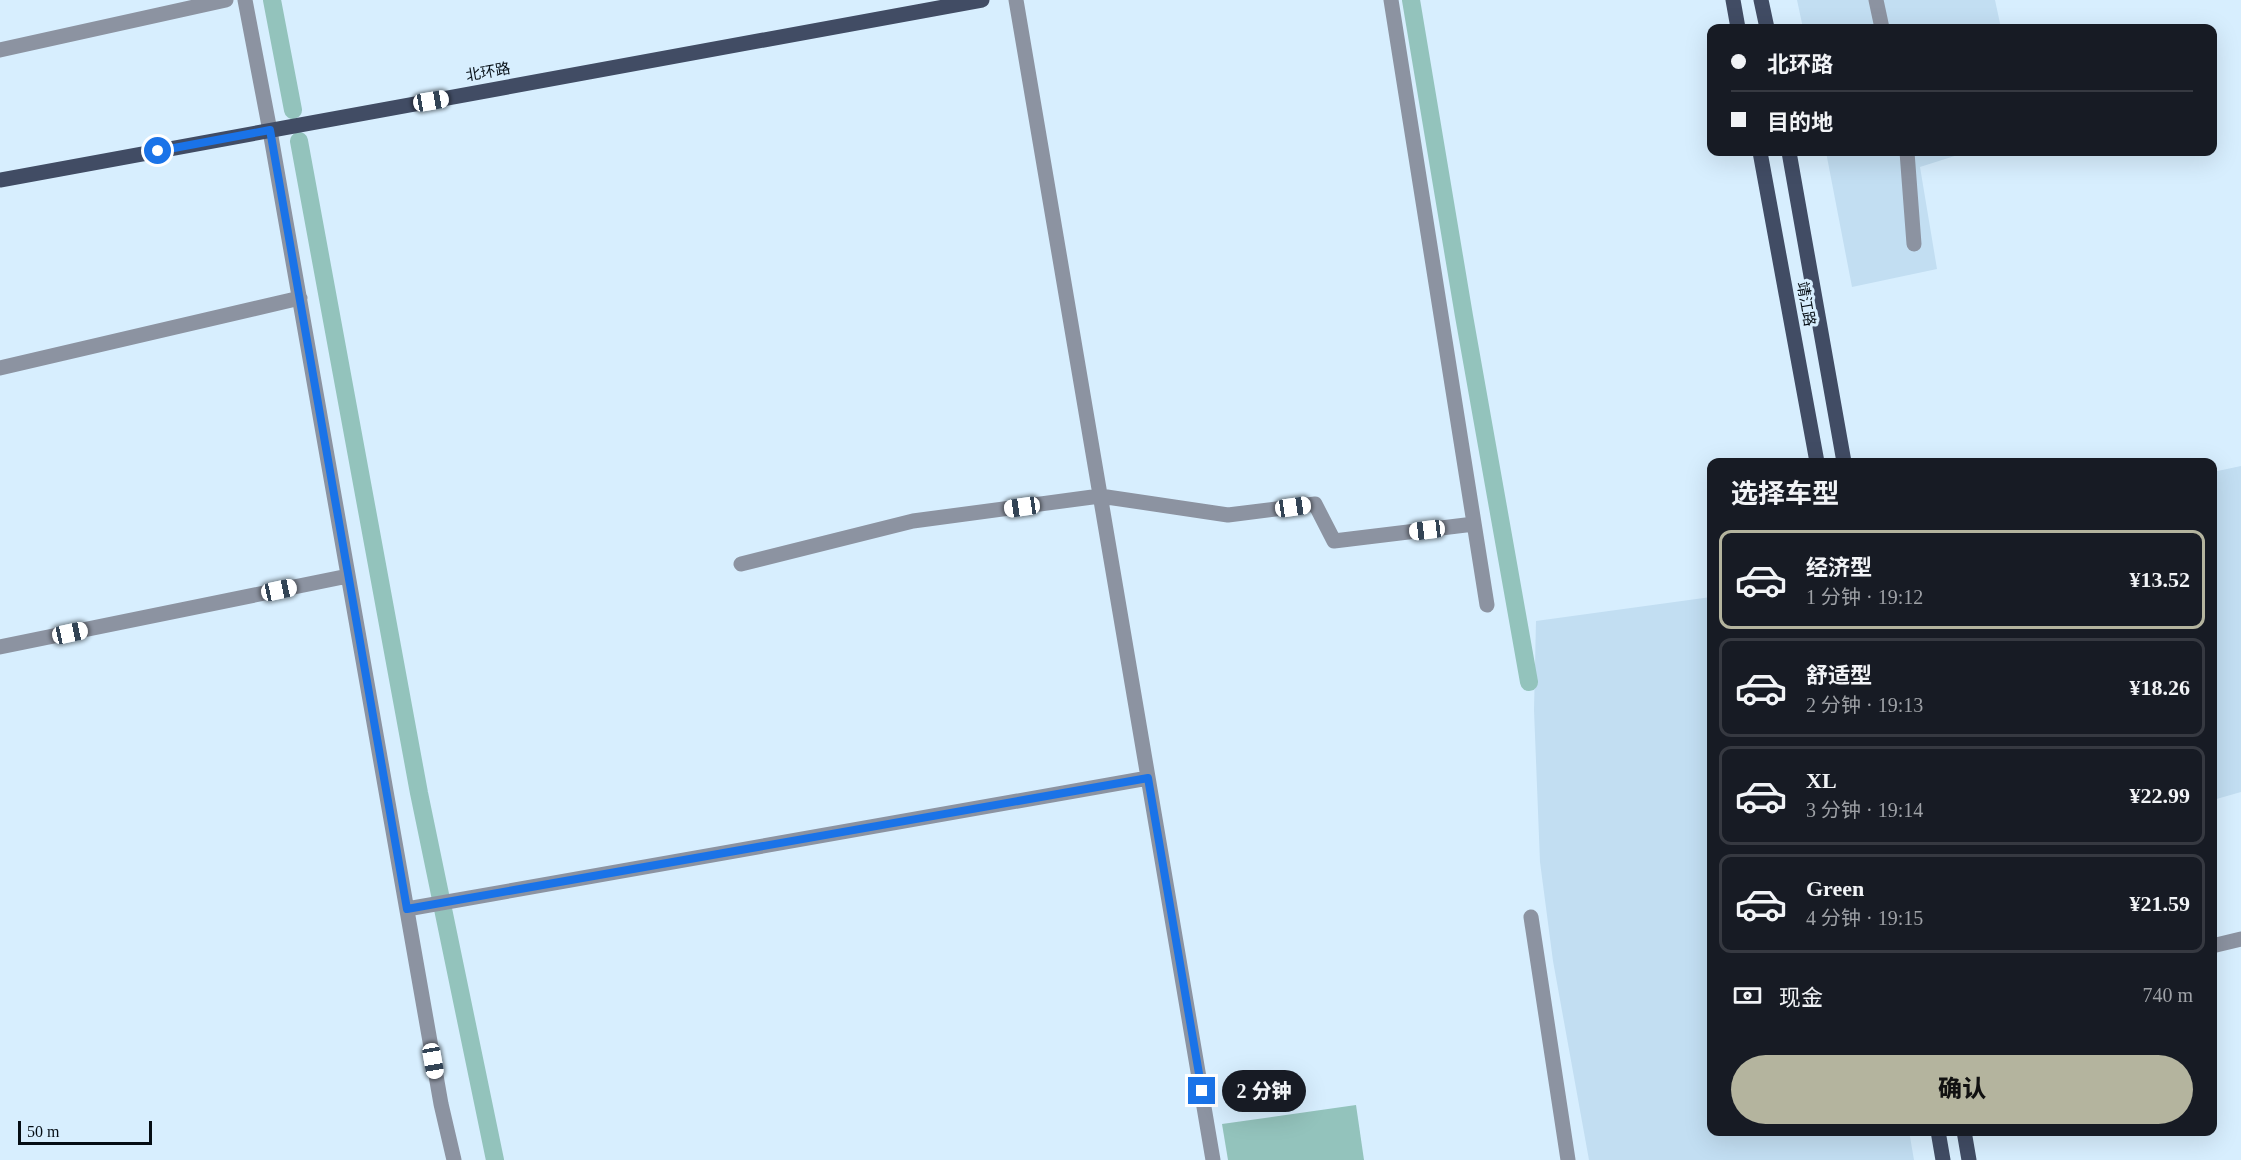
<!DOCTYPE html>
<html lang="zh">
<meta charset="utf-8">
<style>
:root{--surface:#171b24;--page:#242831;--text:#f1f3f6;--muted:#9ea1a6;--line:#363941;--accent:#b4b49e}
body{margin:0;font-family:"Times New Roman","Noto Sans SC",serif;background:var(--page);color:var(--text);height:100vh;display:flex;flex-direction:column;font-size:22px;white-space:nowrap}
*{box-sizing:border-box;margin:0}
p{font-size:20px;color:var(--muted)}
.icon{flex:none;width:33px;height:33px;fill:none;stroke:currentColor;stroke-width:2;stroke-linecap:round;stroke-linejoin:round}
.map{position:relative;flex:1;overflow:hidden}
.side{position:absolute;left:1707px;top:458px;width:510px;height:678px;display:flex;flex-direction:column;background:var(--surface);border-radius:12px;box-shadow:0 6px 24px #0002}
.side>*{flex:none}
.hud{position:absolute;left:1707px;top:24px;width:510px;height:132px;border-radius:12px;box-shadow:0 6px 24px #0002;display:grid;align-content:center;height:132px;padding:0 24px;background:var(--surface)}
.scale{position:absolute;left:18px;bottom:15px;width:134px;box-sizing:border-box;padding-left:6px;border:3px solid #050d14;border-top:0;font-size:16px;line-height:21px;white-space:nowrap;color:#050d14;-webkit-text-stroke:4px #d7eefe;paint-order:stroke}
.end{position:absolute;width:27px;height:27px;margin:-14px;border:8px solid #1a73e8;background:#fff;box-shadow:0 0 0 3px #fff}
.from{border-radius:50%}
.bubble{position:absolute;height:42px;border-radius:21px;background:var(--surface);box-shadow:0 6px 24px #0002;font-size:20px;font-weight:800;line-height:42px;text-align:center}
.car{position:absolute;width:18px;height:36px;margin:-18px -9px;border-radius:8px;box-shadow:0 0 4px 2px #0007;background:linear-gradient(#fff 24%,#345 0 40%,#fff 0 76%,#345 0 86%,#fff 0)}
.hud b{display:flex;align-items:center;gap:21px;height:57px;font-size:22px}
.hud b+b{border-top:2px solid var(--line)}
.hud i{width:15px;height:15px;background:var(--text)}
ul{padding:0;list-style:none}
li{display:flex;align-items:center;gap:18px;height:99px;margin:0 12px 9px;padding:0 12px;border:3px solid var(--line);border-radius:12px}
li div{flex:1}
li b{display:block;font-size:22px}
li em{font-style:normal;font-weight:800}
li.active{border-color:var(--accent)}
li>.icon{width:54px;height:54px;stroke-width:1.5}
h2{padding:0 24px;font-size:27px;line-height:72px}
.pay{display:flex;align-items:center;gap:15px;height:66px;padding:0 24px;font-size:22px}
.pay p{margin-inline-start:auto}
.action{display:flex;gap:12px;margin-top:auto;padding:12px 24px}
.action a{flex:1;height:69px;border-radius:36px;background:var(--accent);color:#111;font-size:24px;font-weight:800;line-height:69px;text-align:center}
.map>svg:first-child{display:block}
.built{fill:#c2def2}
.water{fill:#93c3bc}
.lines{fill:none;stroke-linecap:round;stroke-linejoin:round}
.canal{stroke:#93c3bc;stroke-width:18}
.minor{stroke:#8c93a1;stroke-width:15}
.major{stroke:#414c64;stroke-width:15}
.route{stroke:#1a73e8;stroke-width:8}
.labels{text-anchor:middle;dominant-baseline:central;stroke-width:6;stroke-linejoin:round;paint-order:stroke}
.street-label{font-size:15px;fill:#050d14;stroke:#d7eefe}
</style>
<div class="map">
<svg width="2241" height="1160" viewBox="0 0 2241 1160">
<rect width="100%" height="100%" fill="#d7eefe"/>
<path class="built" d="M1797,0h198l6,28h-198z
M1826,152h141l-47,15 17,102 -85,18z
M2241,466v326l-28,8v-328z
M1711,597l1,534h197l5,29h-325l-36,-199 -13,-99 -6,-152 2,-89z"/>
<path class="water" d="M1356,1105l8,55h-136l-6,-36z"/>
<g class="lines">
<path class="canal" d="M272,0l21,110
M1411,0l53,316 65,366
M299,141l120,652 76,367"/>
<path class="minor" d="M245,0l25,131 171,973 13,56
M1016,0l197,1160
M1391,0l96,605
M1876,0l6,28
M0,50l226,-50
M1907,152l7,92
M0,368l300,-70
M741,564l172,-43 187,-25 128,19 87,-11 19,37 140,-17
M0,647l348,-71
M407,909l741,-131
M1531,917l37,243
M2212,946l29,-7"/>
<path class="major" d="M1733,0l5,28
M1761,0l6,28
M1760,152l57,310
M1789,152l55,310
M0,180l982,-180
M1938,1131l5,29
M1964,1131l5,29"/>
</g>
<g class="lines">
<path class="route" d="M158,151l112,-21 137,779 741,-131 54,313"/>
</g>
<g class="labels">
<g class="street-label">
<text transform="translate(488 72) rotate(-10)">北环路</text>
<text transform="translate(1806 304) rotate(80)">靖江路</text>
</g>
</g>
</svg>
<div class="scale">50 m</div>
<i class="end from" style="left:158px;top:151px"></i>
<i class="end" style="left:1202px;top:1091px"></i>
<div class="bubble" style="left:1222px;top:1070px;width:84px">2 分钟</div>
<i class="car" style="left:431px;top:101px;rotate:80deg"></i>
<i class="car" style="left:1022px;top:507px;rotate:262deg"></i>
<i class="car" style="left:1293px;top:507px;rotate:82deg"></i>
<i class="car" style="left:1427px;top:530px;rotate:263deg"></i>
<i class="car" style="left:279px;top:590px;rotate:78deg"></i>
<i class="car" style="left:70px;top:633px;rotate:78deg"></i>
<i class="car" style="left:433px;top:1061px;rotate:170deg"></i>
<div class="hud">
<b><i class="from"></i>北环路</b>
<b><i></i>目的地</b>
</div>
<section class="side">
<h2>选择车型</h2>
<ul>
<li class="active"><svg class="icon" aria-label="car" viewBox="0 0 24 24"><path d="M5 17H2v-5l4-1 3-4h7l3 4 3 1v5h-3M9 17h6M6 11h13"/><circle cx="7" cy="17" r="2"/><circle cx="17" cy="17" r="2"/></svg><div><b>经济型</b><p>1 分钟 · 19:12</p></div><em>¥13.52</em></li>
<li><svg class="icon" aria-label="car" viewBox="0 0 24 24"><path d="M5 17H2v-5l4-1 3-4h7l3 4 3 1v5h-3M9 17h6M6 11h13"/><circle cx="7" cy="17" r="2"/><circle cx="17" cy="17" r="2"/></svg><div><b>舒适型</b><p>2 分钟 · 19:13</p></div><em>¥18.26</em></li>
<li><svg class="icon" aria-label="car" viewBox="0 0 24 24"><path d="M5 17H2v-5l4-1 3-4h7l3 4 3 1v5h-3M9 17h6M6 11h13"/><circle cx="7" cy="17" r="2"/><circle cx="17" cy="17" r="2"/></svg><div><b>XL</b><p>3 分钟 · 19:14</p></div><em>¥22.99</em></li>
<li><svg class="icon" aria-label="car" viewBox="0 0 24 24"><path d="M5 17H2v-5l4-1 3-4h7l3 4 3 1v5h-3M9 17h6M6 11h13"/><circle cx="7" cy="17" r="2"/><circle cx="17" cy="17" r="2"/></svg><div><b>Green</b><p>4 分钟 · 19:15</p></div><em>¥21.59</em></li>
</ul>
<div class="pay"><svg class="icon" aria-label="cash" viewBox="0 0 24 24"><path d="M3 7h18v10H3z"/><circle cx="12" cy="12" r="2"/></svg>现金<p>740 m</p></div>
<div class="action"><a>确认</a></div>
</section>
</div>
